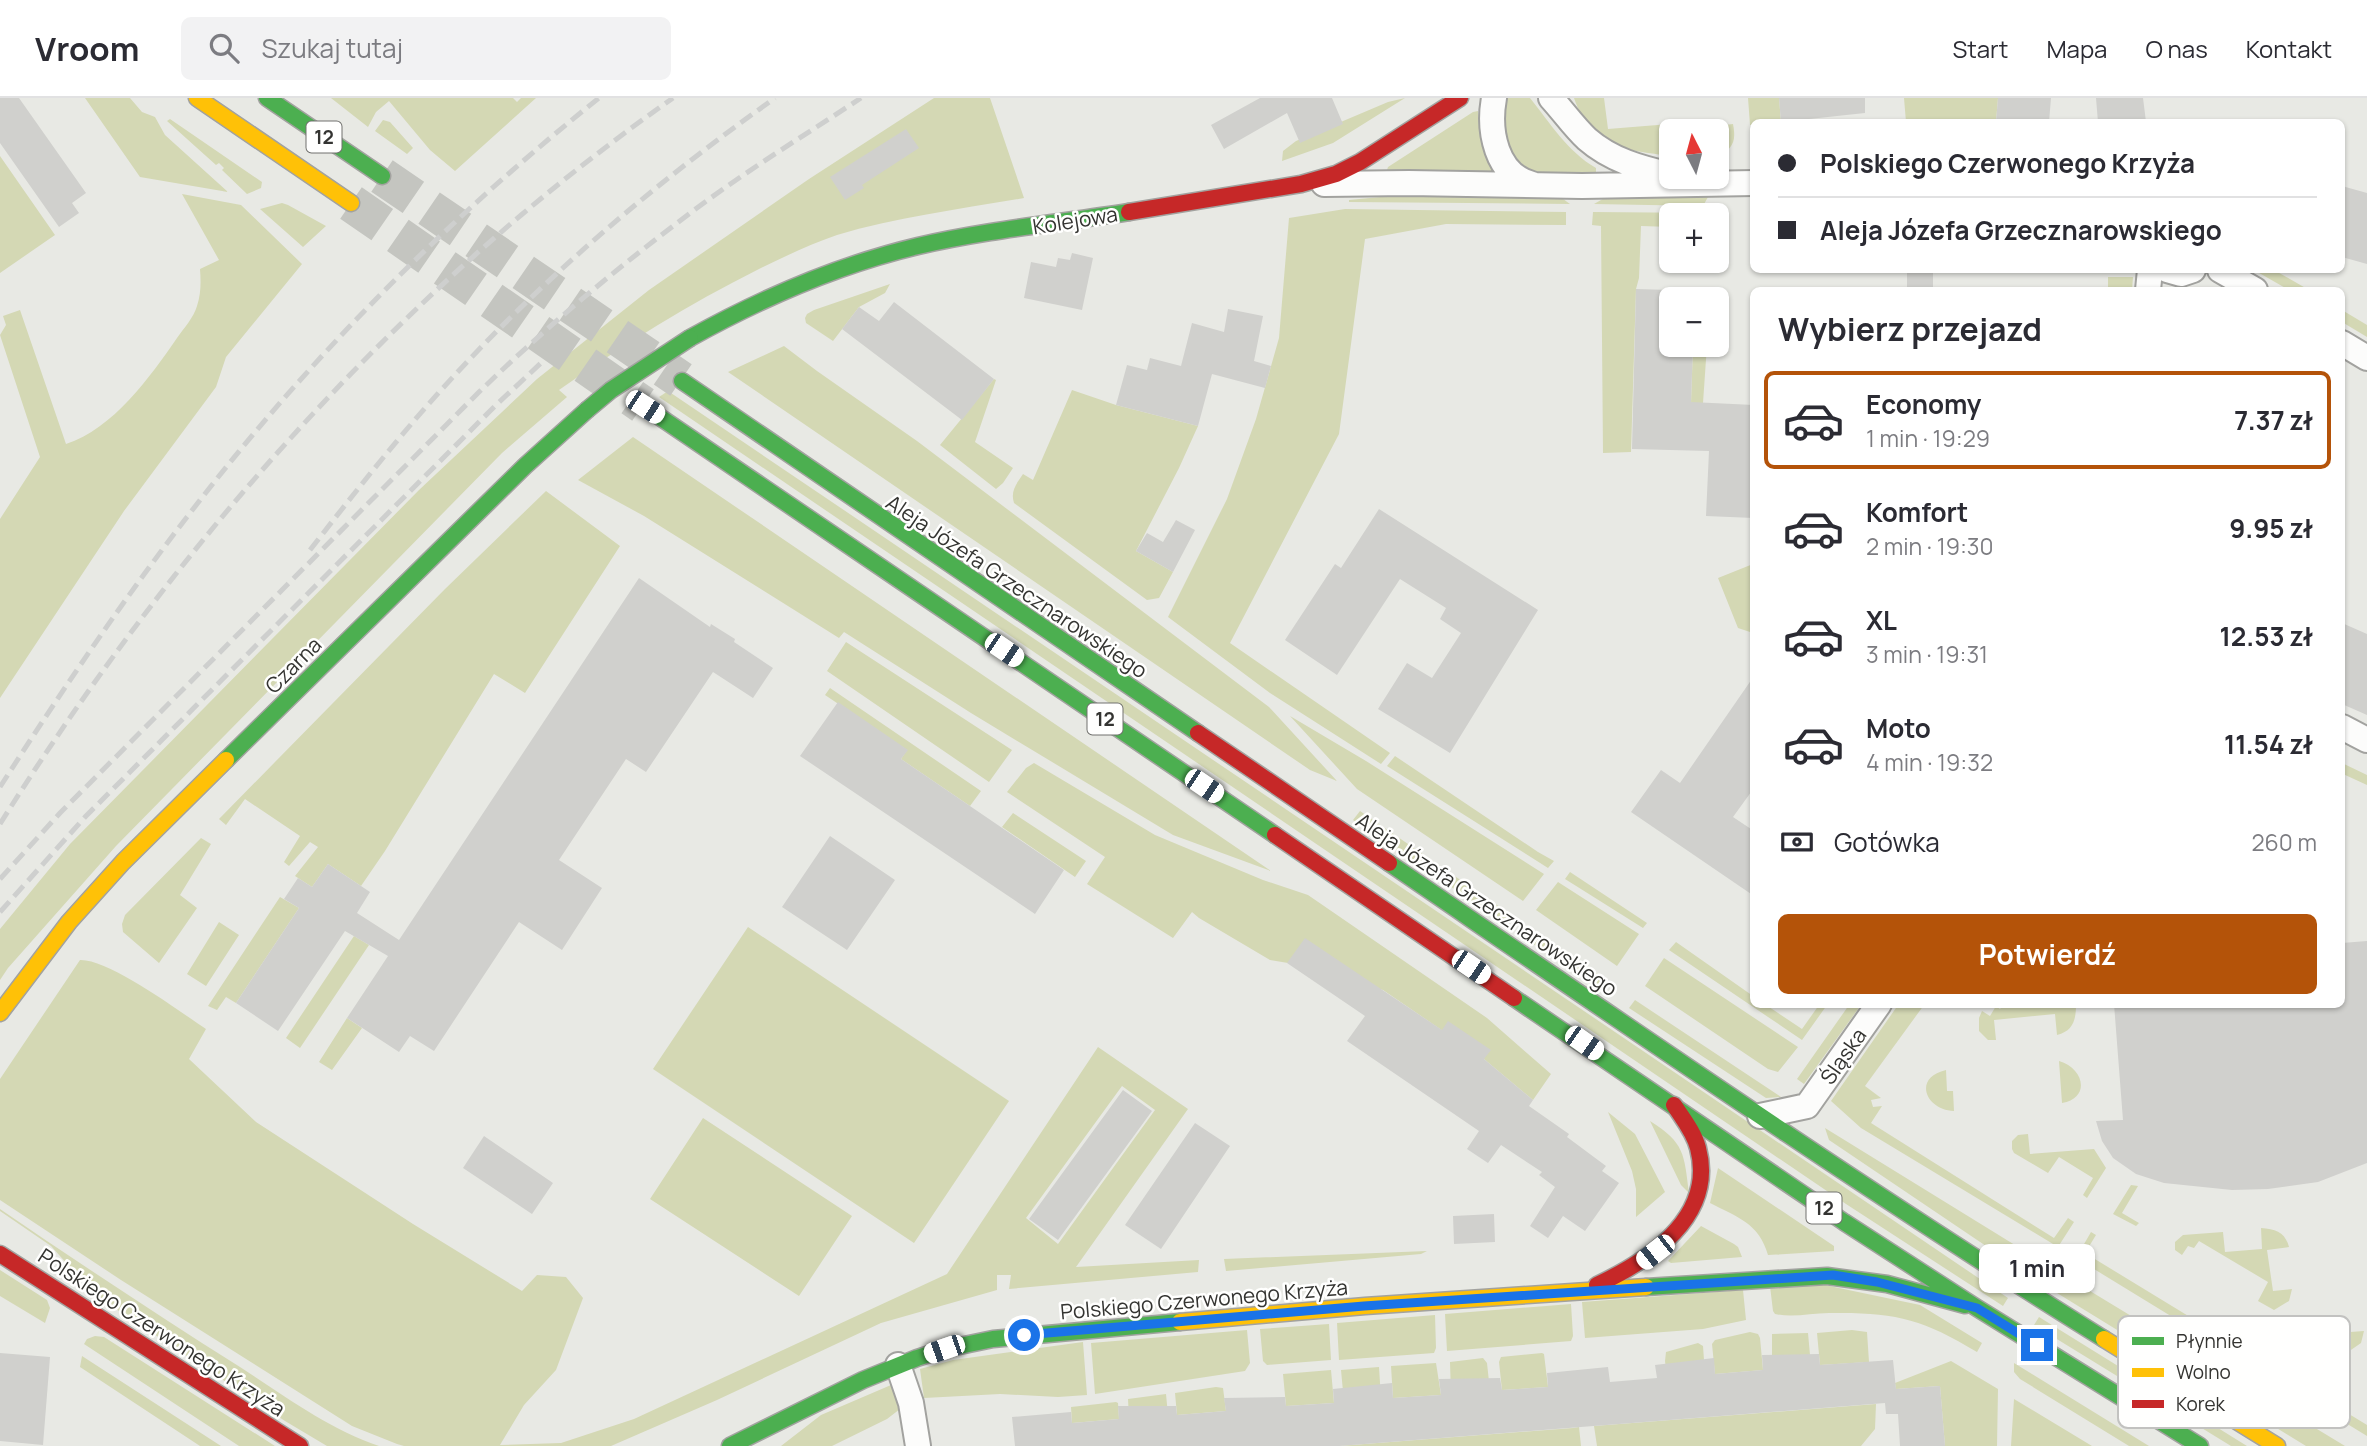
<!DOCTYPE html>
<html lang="pl">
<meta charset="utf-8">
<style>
:root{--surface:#fff;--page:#f2f2f3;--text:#2b2b33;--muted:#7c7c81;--line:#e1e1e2;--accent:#b45309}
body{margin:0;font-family:Manrope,sans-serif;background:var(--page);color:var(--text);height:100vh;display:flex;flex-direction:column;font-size:26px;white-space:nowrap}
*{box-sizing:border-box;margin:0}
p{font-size:23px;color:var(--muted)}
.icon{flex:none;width:38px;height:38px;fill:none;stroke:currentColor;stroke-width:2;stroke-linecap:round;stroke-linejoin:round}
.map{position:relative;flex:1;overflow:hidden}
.drawer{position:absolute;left:1750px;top:189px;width:595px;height:721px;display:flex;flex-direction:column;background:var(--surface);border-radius:10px;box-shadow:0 2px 5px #0004}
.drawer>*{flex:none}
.hud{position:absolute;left:1750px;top:21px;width:595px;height:154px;border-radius:10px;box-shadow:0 2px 5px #0004;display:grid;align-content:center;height:154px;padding:0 28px;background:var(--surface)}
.needle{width:46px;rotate:354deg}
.fabs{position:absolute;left:1659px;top:21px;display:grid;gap:14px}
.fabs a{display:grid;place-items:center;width:70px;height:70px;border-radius:10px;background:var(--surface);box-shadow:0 2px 5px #0004;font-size:35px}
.end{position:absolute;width:32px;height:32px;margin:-16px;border:9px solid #1a73e8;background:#fff;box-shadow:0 0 0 4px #fff}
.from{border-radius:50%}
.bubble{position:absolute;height:49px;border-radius:10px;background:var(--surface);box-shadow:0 2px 5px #0004;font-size:23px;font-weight:700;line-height:49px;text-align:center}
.car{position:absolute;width:21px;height:42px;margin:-21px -10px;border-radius:9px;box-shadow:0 0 5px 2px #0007;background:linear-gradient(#fff 24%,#345 0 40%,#fff 0 76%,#345 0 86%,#fff 0)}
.hud b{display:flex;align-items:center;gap:24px;height:66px;font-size:26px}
.hud b+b{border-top:2px solid var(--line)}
.hud i{width:18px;height:18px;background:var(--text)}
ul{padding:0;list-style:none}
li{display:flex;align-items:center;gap:21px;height:98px;margin:0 14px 10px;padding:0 14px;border:4px solid transparent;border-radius:10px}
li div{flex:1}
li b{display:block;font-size:26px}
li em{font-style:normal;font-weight:700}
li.active{border-color:var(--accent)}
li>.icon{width:63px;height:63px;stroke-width:1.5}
h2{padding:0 28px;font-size:32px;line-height:84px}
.pay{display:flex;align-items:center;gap:18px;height:77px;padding:0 28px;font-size:26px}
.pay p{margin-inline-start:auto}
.action{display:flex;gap:14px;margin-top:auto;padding:14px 28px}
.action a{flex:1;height:80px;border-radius:10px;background:var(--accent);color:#fff;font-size:28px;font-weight:700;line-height:80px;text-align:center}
header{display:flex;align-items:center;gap:42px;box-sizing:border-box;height:98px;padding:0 35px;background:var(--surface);border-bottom:2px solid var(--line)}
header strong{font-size:33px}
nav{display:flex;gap:38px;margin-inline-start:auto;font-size:24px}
.search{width:490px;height:63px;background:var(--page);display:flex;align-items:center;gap:18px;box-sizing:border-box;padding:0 24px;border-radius:10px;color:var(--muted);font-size:26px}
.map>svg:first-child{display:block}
.green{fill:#d4d8b4;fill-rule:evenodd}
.building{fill:#d0d0cd}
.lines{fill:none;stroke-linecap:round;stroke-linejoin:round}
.primary-tunnel{stroke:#c4c5c0;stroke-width:38;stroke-dasharray:38 19;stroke-linecap:butt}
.street-casing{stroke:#a2a29f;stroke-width:28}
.fast-casing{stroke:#a2a29f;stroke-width:19}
.slow-casing{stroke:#a2a29f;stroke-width:19}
.jam-casing{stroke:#a2a29f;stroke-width:19}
.street{stroke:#fcfcfb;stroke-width:24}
.fast{stroke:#4caf50;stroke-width:16}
.slow{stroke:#ffc107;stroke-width:16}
.jam{stroke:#c62828;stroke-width:16}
.rail{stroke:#cecfce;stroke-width:5;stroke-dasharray:14 7;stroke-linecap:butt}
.fast-bridge-casing{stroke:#a2a29f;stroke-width:19;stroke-linecap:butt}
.fast-bridge{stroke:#4caf50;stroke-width:16}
.route{stroke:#1a73e8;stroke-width:9}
.labels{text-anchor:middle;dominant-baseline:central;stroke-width:5;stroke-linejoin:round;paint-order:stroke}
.shield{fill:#fffffe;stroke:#71716e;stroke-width:2}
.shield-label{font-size:19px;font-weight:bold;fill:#343431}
.street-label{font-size:21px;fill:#343431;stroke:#fffffe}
.key{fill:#fffffe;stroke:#c2c2c0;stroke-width:2}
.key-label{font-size:19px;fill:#343431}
</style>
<header>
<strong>Vroom</strong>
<div class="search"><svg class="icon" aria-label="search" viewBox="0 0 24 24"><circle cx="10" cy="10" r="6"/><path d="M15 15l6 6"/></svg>Szukaj tutaj</div>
<nav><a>Start</a><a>Mapa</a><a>O nas</a><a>Kontakt</a></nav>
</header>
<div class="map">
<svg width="2367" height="1348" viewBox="0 0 2367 1348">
<rect width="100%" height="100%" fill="#e8e9e4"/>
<path class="green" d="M85,0h45l12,14 13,5 10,18 63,57 -88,-15z
M331,0h182l4,4 4,-4h15l-81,73 -25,-21 -41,-49 -13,11 -8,15z
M934,0h56l34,100c-63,11 -127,19 -187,37 -27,9 -53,22 -78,34 -70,35 -136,76 -200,121l8,7 -65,56 -386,393 -108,122 -8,12v-51l70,-85 349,-354 118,-111 112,-89 160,-111z
M1405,0l-72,45 -51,18 1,-10 13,-10 92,-39z
M1505,0h25c20,25 38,54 66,70v4l-2,2c-16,0 -35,3 -50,0 -38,-7 -42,-46 -39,-76z
M1574,0h30l4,31 99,-8 1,6 25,-3c4,21 -2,23 -16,36v-29h-46v25c-46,-6 -80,-8 -97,-58z
M1748,0h31l2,24h-27l-1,3h-3z
M1904,0h94l-2,24h-90z
M1478,13l5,34 14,28 -110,-3 1,-3 85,-55z
M170,21l92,63 -1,6 -14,6 -25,-24 2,-2 -5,-5 -3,2 -49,-44z
M383,22l7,2 23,26 -6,6 -32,-23z
M0,58l55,79 -55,38z
M182,96l59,11 61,59 -76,93 -10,30 -92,124 -124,187v-179l40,-62 -40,-122 6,-10 -3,-9 17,-6 46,134c47,-15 84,-67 111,-106 7,-10 17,-21 20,-32 4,-12 4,-24 3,-37l19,-9z
M1401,97l158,1 11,8 -221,-2v-2z
M1608,98l100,1 -5,9 -109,-2z
M282,105l6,2 38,21 -23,21 -43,-38z
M1345,111l221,3v13l-120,-1 -81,15 -26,195 -109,209 160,110 -9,11 -111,-71 -102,-76 59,-118 29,-80 23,-81 10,-120z
M1593,114l119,1 2,2h-43v12l-30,-1 -2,52 -3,11 -5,163 -28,1 -2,-227 -9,-1z
M2254,172h20l35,20h-20z
M2108,179h25l-1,13h-24z
M890,186l-5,9 -26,14 -26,34 -27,-18 -1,-5 2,-4 7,-4z
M2342,212l25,15v12l-25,-15z
M1693,247h14l-4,58h-12z
M784,248l33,25 100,70 352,266 68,74 -27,-11 -582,-398z
M994,281l2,1 -21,62 38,26 -10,15 -7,6 -56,-44z
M1072,292l44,15 82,21 -19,42 -43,83 37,21 -14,26 -12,2 -133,-97c-4,-12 3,-20 9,-29l10,6z
M668,293l1340,907 -5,8 -157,-102 -1187,-807z
M633,339l638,434 -98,-36 -202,-122 -127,-81 -5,6 -195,-122 -66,-36z
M546,393l74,55 -95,147 -31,-19 -109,177 -24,35 -33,-22 -16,23 -17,-11 23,-29 -8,-5 -21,24 -5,-4 16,-26 -55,-37 -19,26 -7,-6 226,-230z
M1753,466v69l-15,-5 -20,-50z
M846,544l166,108 -23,32 -162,-111z
M830,590l151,103 -11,15 -69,-47 6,-9 -82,-55z
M1290,618l76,45 178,113 -21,27 -166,-112z
M1395,658l143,96 16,9 -6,7 -161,-102z
M1034,665l121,72 108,45 45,15 179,123 64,56 -18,26 -49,-41 -101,-69 -95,-27 -18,-3 -71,-42 -7,-6 -19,26 -86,-54 18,-27 -98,-65 19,-24z
M2342,665l25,12v10l-24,-11 -1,2z
M1360,713l150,103 -6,9 -151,-103z
M1013,715l73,48 -11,16 -73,-50z
M201,740l10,6 -31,51 17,13 -38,55 -36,-31 -1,-8 3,-9z
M1570,774l77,51 -4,5 -78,-49z
M1558,784l81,52 -22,32 -81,-56z
M280,799l19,11 -63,95 -10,-6 -9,13 -9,-4z
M219,824l20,13 -33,51 -19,-12z
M748,829l261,174 -95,142 -261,-174z
M1528,829l79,53 -10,8 -75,-52z
M354,838l15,9 -69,103 -14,-10z
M1676,844l77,54 1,8 12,1 36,24 17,-24h8l-25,35 -133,-90z
M1664,860l134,89 -20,25 -10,-3 -123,-83z
M80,862c29,-1 99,51 126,69l-17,30 67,63 157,102 109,67 15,-16 29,2 17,21 -27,72 -32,35 -24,40 61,-2 73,-24 313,-145 151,-227 90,62 -112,158 123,-7 -1,12 -189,17 2,-14h-14v15l-116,33 -164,77 -106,46h-207l-7,-2 -45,-18 -231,-146 -121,-80v-121zM1122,988l33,24 -97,134 -32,-26z
M1635,902l146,97 -15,1 -137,-90z
M2004,906l72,1c0,15 -3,26 -19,30l-2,-21 -61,6 2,20h-8l-9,-9v-13l3,-7 8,5 6,-10 4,3z
M1849,907h12l-57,79 -7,-5z
M1898,907h26l-59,81 16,12 -10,2 2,7 9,-1 -11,17 183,115 14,-20 6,4 -16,25 -197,-119 -30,-27z
M347,920l15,10 -30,42 -13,-8z
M2059,963c25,7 32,37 3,42z
M1946,972l1,21h6l1,20c-28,-1 -42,-33 -8,-41z
M1608,1014l27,22 30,58 -29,25v-28l-4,-18z
M703,1020l149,98 -53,80 -149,-97z
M1650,1023c35,22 34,33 39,72l-8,-8z
M1825,1030l211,130 -10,15 -197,-133z
M2028,1036l2,20 64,-5 12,19 -19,30 -4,-3 10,-17 -34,-21 -11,16 -34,-20 -2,-4v-8l6,-6z
M1718,1070l116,78v5l-66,4c-9,-32 -31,-38 -58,-52z
M2131,1087l7,1 -16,27 17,10 -3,3 -23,-12z
M0,1111c79,54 159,107 240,158 45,29 89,62 139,79h-52l-42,-25 -190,-126 -44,-49 -51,-35z
M1701,1128l33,18 4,3 4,10 -71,6 -3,-2z
M2261,1130c15,1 24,4 28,19l-22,3 6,41 19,-2 -3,12 -15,9 -16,-9 10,-19 -69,-41 -5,7 -6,-2 -6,9 -7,-5v-8l8,-7 40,-3 2,20 37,-3z
M2091,1134l5,3 -11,18 282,172v11l-291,-178z
M1427,1153l-6,3 -195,17 -2,-12z
M0,1172l47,30 3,8 -5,15 -45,-27z
M2067,1179l278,169h-39l-249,-153z
M1815,1185l105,22 62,38 -5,9c-56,-34 -83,-40 -148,-39 -18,0 -36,5 -54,1l-2,-3 -3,-25z
M1743,1192l3,30 -43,9 -118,9 -3,-36z
M1571,1206l2,32 -2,5 -124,10 -2,-37z
M1435,1217l1,33 -2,5 -95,7 -2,-37z
M2039,1219l208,129h-16l-197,-121z
M1329,1226l2,36 -64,5 -4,-4 -3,-32z
M1247,1232l3,33 -5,8 -150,23 -4,-51z
M1852,1232l15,2 2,30 -49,3 -3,-32z
M2364,1233l-3,12 -13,9 -17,-3 -6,-7 -2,-8z
M1750,1234l8,2 2,4 3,32 -48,4 -3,-30 3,-4z
M1808,1235l3,33 -39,-11v-21z
M95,1238l9,1 171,109h-36l-155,-102 3,-5z
M1083,1244l4,53 -29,2 -58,-3 -76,4 -4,-29 33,-9z
M1698,1245l5,3 2,28 -38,3 -2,-16 1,-9z
M1542,1255l2,1 4,33 -46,3 -3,-28 2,-5z
M82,1258l139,90h-21l-120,-79z
M1483,1260l4,5 3,28 -39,3 -1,-32z
M1951,1263l47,28 -1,57h-52l-5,-60 -44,3 -1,-6z
M1436,1265l5,32 -48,3 -2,-32z
M2014,1265l135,83h-20l-109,-67 -6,-7z
M1379,1269l2,32 -37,3 -3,-32z
M1331,1272l3,33 -48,3 -3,-32z
M891,1287l6,6 3,18 -13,10 -55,27h-51l40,-31z
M1216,1289l7,1 3,23 -49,4 -2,-22z
M1166,1296l2,21 -39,3 -1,-19z
M2014,1301l78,47h-81z
M1116,1304l2,1 1,16 -47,4 -1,-16z
M1876,1306l-1,25 -14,17h-264l-3,-20z
M1579,1329l2,19h-242l234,-18z"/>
<path class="building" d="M0,0h19l67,95 -14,10 7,10 -20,14 -59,-84z
M1260,0h72l11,26 -43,19 -13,-30 -63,36 -13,-24z
M1779,0h86v15l-84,9z
M1998,0h53l-2,24h-53z
M2096,0h47l3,24h-48z
M906,31l13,19 -57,37 2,3 -19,12 -15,-23z
M2342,88l25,7v71l-25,-7z
M1072,155l21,5 -11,52 -58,-12 7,-36 25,5 2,-9 12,2z
M1907,172h26v20h-26z
M1636,191l35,1v55h22l-2,57 63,3v113l-48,-2 3,-65 -77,-2z
M894,204l100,77 -32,41 -120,-91 17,-22 20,14z
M1228,211l35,7 -9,45 17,5 -6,22 -53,-14 -14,52 -82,-21 11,-40 20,5 3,-12 31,8 11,-43 32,9z
M1379,411l159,101 -88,143 -72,-44 29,-46 25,15 29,-45 -21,-14 6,-11 -46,-29 -63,96 -52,-35 50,-76 6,4z
M1176,422l19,10 -22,42 -37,-21 11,-18 16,9z
M639,480l71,49 1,-3 24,15 -1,3 39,26 -20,30 -40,-26 -67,100 -20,-13 -67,101 43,28 -40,62 -43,-28 -85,129 -24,-15 -11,16 -52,-34 41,-62 -43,-25 -67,100 -42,-28 63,-95 -15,-9 14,-21 14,9 16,-23 42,28 -13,21 42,27z
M2342,525l25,11v81l-25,-11z
M1754,578v112l-21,29 21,14v65l-123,-84 30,-42 19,13z
M838,604l70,48 -7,9 163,111 -29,44 -235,-158z
M830,738l65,44 -48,70 -65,-43z
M1305,840l137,92 6,-9 43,29 -7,9 49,41 -4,6 40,28 -2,3 39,29 -4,5 17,12 -34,48 -22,-15 -15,22 -18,-12 25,-39 -16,-12 3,-3 -41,-27 -13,18 -21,-14 12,-18 -132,-90 18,-25 -78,-53z
M2367,843v222l-49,19 -50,7 -36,1 -68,-7 -28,-9 -23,-16 -11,-17 -6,-20 27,-1 -9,-116h228v-61z
M1123,992l29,21 -94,129 -29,-21z
M1195,1025l35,23 -69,103 -36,-24z
M484,1038l69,47 -21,31 -69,-46z
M1494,1116l1,28 -41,2 -1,-28z
M0,1255l50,4 -7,88 -43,-4z
M1819,1256l1,11 73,-5 3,29 44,-3 5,60h-45l-2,-32h-12l-1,-11 -546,43h-324l-3,-29 59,-5 1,11 47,-4 -1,-13h58l1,9 49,-4 -2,-13 61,-1 1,9 48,-3 -1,-14 59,-6 1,15 48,-3 -2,-16 61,-1 2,12 46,-3 -1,-14 61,-6 2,15 47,-4 -2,-13 59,-7 1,16 48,-4 -1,-15z"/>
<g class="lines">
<path class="primary-tunnel" d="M382,78l299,204
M351,105l292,202"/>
<defs>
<path id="street" d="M1494,0c-6,33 2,77 38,86
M1551,0c12,13 23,29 36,41 24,21 53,29 84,36
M1324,86l85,-1 173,3 172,-3
M2167,172l14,4 12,-4
M2220,172l35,20
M2148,192l2,-20
M2342,245l25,15
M2342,629l25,13
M1760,1018l47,-10 72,-102
M898,1267l13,38 7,43"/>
<path id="fast" d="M267,0l115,78
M690,240c72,-40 148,-73 228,-92 69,-16 141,-23 211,-34
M682,283l516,352
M645,309l630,428
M226,662l299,-294 62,-56
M1389,765c237,162 472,325 715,476
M1514,900l330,224 133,86 223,138
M1646,1189l181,-11 60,8 78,21
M730,1348l133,-66 54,-22 28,-9 48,-10 187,-17"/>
<path id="slow" d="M197,0l154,105
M0,915l69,-91 54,-60 103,-102
M1180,1224l185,-16 281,-19
M2104,1241l173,107"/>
<path id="jam" d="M1129,114l172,-28 35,-10 24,-12 100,-64
M1198,635l191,130
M1275,737l239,163
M0,1156l300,192
M1597,1187c53,-25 119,-69 101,-137 -4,-16 -15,-29 -24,-43"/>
</defs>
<use href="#street" class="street-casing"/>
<use href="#fast" class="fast-casing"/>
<use href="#slow" class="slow-casing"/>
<use href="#jam" class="jam-casing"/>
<use href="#street" class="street"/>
<use href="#fast" class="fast"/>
<use href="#slow" class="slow"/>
<use href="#jam" class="jam"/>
<path class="rail" d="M310,452c46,-59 92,-118 143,-173 97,-105 205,-196 322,-279
M0,689c59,-92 120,-183 187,-270 119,-156 259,-297 412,-419
M0,726c176,-281 401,-535 673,-726
M0,781l60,-66 418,-420c65,-63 134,-121 207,-176 56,-43 117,-80 176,-119
M0,814l86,-96 410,-411 45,-42"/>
<defs>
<path id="fast-bridge" d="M587,312l24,-20 79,-52"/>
</defs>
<use href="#fast-bridge" class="fast-bridge-casing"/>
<use href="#fast-bridge" class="fast-bridge"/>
</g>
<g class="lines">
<path class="route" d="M1024,1237l340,-29 469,-31 44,7 100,26 60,37"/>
</g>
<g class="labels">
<g class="shield">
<rect x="306.5" y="23.5" width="35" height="31" rx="5"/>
<rect x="1087.5" y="605.5" width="35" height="31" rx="5"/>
<rect x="1806.5" y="1094.5" width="35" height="31" rx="5"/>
</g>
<g class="shield-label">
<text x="324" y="39">12</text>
<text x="1105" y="621">12</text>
<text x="1824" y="1110">12</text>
</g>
<g class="street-label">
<text transform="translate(1075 122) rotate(-9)">Kolejowa</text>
<text transform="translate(1017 488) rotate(34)">Aleja Józefa Grzecznarowskiego</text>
<text transform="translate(293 567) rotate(-45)">Czarna</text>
<text transform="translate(1487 806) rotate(34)">Aleja Józefa Grzecznarowskiego</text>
<text transform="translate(1843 958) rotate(-55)">Śląska</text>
<text transform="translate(1204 1201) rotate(-5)">Polskiego Czerwonego Krzyża</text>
<text transform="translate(162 1234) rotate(33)">Polskiego Czerwonego Krzyża</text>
</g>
</g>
<rect x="2118" y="1218" width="232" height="112" rx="10" class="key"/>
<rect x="2132" y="1239" width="32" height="8" fill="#4caf50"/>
<rect x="2132" y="1270" width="32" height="9" fill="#ffc107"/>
<rect x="2132" y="1302" width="32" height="8" fill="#c62828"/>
<g class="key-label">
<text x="2176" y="1250">Płynnie</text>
<text x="2176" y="1281">Wolno</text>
<text x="2176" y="1313">Korek</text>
</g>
</svg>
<div class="fabs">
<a><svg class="needle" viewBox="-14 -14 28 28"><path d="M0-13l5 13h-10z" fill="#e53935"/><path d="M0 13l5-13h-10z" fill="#7c7c81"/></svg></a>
<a>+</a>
<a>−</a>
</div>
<i class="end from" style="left:1024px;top:1237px"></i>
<i class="end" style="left:2037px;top:1247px"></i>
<div class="bubble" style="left:1979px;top:1146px;width:116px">1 min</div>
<i class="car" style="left:645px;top:309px;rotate:123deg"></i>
<i class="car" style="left:1004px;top:552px;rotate:124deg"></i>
<i class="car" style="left:1204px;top:688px;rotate:124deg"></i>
<i class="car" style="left:1471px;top:869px;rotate:124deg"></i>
<i class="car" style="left:1584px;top:945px;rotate:125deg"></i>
<i class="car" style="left:1655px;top:1154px;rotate:232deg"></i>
<i class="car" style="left:944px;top:1251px;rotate:251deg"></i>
<div class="hud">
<b><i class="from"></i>Polskiego Czerwonego Krzyża</b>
<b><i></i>Aleja Józefa Grzecznarowskiego</b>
</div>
<section class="drawer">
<h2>Wybierz przejazd</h2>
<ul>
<li class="active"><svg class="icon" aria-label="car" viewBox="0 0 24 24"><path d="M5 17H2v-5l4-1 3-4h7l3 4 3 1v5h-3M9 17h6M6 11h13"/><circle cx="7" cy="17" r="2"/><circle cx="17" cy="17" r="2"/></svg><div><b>Economy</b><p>1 min · 19:29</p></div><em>7.37 zł</em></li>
<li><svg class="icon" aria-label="car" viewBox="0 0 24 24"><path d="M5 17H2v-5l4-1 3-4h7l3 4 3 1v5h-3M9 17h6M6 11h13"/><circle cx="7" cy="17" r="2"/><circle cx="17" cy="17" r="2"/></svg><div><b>Komfort</b><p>2 min · 19:30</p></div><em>9.95 zł</em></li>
<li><svg class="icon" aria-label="car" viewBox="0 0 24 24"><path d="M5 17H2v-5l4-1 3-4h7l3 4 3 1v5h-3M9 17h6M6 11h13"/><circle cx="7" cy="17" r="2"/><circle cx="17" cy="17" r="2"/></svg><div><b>XL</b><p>3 min · 19:31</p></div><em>12.53 zł</em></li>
<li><svg class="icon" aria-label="car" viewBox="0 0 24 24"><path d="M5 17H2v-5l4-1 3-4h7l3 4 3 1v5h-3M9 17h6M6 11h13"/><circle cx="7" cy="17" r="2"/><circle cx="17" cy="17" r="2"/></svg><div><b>Moto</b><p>4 min · 19:32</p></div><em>11.54 zł</em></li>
</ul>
<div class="pay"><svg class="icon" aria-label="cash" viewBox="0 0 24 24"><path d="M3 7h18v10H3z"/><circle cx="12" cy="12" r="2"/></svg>Gotówka<p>260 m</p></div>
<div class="action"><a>Potwierdź</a></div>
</section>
</div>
